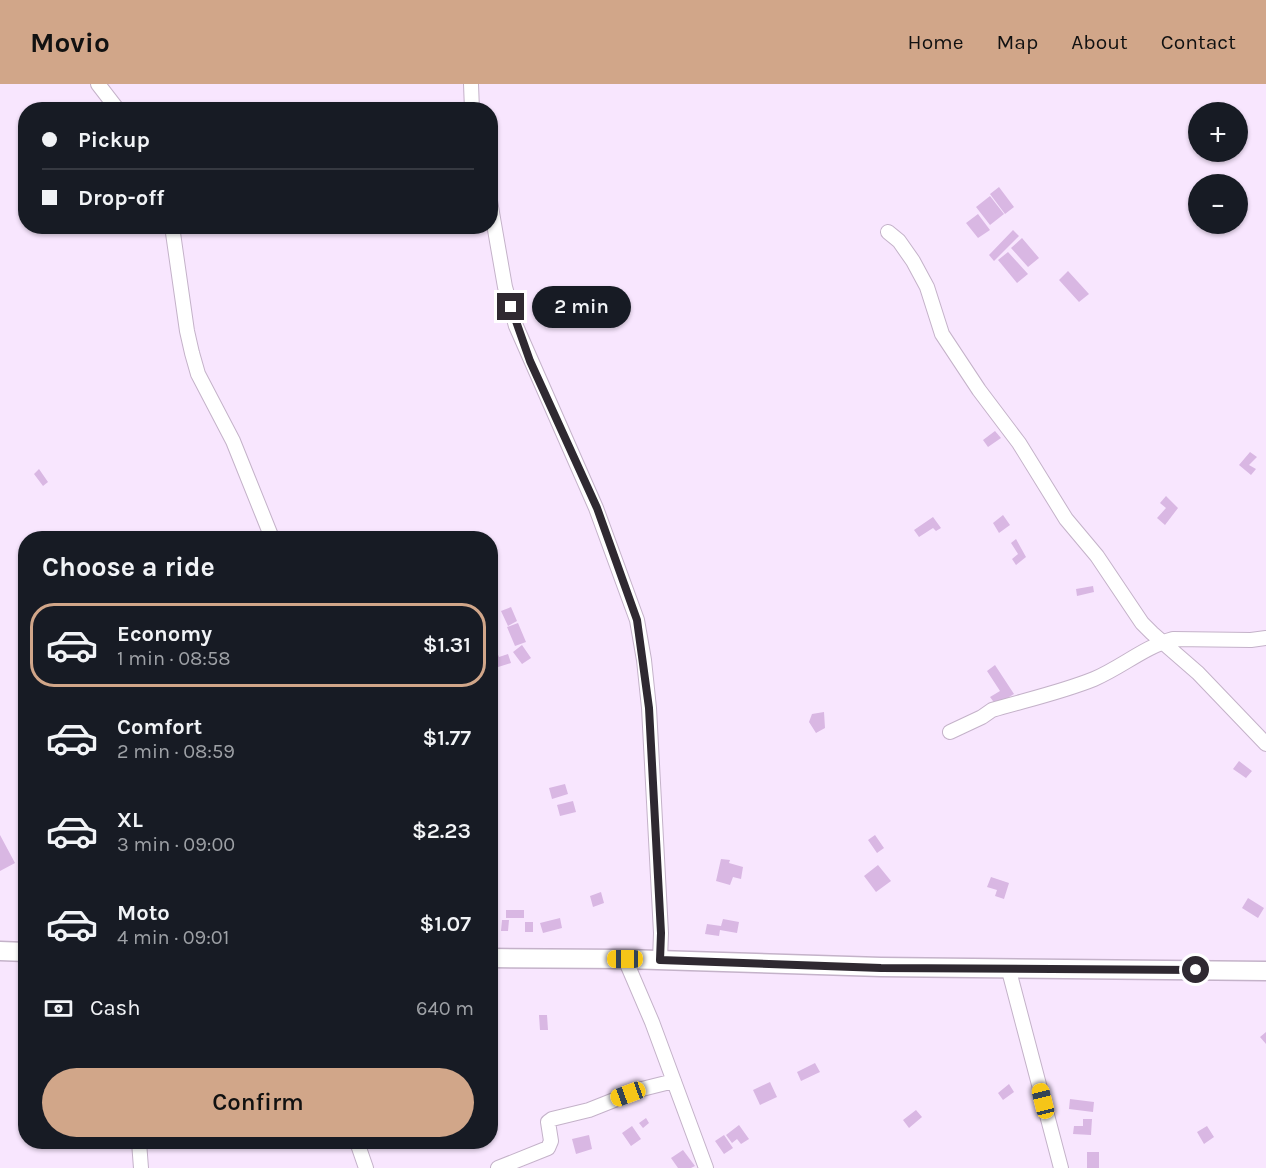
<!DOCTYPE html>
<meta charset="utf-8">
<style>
:root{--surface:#171b24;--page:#20242c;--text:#f1f3f6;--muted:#9ea1a6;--line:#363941;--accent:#d1a689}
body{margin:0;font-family:Karla,sans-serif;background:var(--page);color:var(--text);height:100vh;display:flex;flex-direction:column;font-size:22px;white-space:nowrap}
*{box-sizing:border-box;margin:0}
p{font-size:20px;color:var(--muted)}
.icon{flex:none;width:33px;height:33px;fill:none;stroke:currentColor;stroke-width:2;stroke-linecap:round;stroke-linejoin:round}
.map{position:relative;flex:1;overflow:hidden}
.drawer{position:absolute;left:18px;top:447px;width:480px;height:618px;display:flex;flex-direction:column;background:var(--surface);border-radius:24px;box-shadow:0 2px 4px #0004}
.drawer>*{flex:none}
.banner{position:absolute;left:18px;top:18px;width:480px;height:132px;border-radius:24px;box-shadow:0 2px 4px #0004;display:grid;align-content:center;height:132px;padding:0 24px;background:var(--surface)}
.fabs{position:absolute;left:1188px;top:18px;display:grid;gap:12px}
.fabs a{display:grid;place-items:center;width:60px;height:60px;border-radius:50%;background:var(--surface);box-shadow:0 2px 4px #0004;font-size:30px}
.end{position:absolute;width:27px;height:27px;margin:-14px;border:8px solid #2f2931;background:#fff;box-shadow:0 0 0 3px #fff}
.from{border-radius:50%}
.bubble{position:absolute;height:42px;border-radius:21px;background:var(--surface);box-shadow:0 2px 4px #0004;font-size:20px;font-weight:600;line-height:42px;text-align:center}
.car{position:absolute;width:18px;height:36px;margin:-18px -9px;border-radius:8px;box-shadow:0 0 4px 2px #0007;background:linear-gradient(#f5c518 24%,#345 0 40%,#f5c518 0 76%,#345 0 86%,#f5c518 0)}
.banner b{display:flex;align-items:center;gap:21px;height:57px;font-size:22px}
.banner b+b{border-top:2px solid var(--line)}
.banner i{width:15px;height:15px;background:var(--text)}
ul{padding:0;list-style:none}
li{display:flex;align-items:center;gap:18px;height:84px;margin:0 12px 9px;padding:0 12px;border:3px solid transparent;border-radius:24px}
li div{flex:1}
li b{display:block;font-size:22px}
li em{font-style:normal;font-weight:600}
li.selected{border-color:var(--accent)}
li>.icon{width:54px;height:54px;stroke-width:1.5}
h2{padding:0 24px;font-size:27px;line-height:72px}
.pay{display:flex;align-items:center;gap:15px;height:66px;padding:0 24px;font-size:22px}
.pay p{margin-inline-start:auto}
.action{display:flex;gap:12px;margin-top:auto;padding:12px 24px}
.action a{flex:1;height:69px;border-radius:36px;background:var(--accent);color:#111;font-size:24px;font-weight:600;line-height:69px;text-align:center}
header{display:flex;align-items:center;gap:36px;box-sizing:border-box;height:84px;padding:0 30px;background:var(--accent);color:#111}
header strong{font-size:28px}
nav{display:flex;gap:33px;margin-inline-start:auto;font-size:21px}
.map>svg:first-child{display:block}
.building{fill:#d9b7e3}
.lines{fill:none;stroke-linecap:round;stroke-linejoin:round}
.minor-casing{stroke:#c4b2c9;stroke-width:16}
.secondary-casing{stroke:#c4b2c9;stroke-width:21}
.minor{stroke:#fff;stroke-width:14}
.secondary{stroke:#fff;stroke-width:18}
.route{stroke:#2f2931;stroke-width:8}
</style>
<header>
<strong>Movio</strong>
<nav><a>Home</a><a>Map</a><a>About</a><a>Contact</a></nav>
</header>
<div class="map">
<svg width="1266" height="1084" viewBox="0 0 1266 1084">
<rect width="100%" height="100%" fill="#f8e6fe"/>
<path class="building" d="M999,103l15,20 -9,7 -15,-20z
M990,112l14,18 -14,11 -14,-18z
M978,130l12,16 -12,8 -12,-15z
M1013,146l6,6 -25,25 -5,-6z
M1022,154l17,20 -11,9 -17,-19z
M1008,168l20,22 -11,9 -19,-23z
M1068,187l21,23 -10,8 -20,-22z
M995,347l6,7 -13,9 -5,-7z
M1250,368l7,5 -8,8 7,4 -5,6 -12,-10z
M39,385l9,13 -5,4 -9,-12z
M1166,412l12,12 -13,17 -8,-7 9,-10 -6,-5z
M1003,431l7,10 -11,8 -6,-10z
M933,433l8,11 -5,3 -3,-3 -14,9 -5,-7z
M1016,455l10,18 -10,8 -4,-6 6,-5 -7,-11z
M1093,502l1,6 -17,4 -1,-7z
M511,523l6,14 -9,5 -7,-15z
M495,526l3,9 -8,2v-10z
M518,539l8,19 -11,4 -8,-19z
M522,561l9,13 -9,6 -9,-12z
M496,566l3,7 9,-3 3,9 -19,6 -2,-17z
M995,581l19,29 -18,11 -6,-8 10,-6 -13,-20z
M824,628l1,16 -9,5 -7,-11 3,-8z
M1239,677l13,10 -6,7 -13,-9z
M565,700l3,10 -16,5 -3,-11z
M573,717l3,11 -16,4 -3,-11z
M0,751l15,28 -15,8z
M875,751l9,13 -7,5 -9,-13z
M721,775l9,1 -1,3 14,4 -2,12 -8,-2 -3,8 -14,-4z
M878,781l13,16 -15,11 -12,-16z
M991,793l18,6 -5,16 -9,-3 2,-6 -10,-3z
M601,808l3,11 -11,4 -3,-11z
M1248,814l16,10 -6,10 -16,-10z
M506,826h18v8h-18z
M560,834l2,10 -19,5 -3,-10z
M723,835l16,3 -2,11 -17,-3 -1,6 -14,-2 2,-10 14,2z
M502,836h7l-1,11h-7z
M525,838h8v10h-8z
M539,931h8l1,15h-8z
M1266,948v12l-6,-7z
M815,979l5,9 -19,9 -4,-9z
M770,998l7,15 -17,8 -7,-15z
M1009,1000l5,8 -11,8 -5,-7z
M1070,1015l24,3 -1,10 -24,-3z
M916,1026l6,7 -13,11 -6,-8z
M646,1034l3,5 -6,5 -4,-5z
M1083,1035h9l-1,16 -18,-1 1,-8h9z
M739,1041l10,14 -8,5 -4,-5 -5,4 -6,-8z
M632,1042l9,13 -10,7 -9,-13z
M1207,1042l7,11 -10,7 -7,-12z
M589,1051l3,14 -16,5 -4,-15z
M724,1051l9,13 -9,6 -9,-13z
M683,1066l12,16 -4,2h-13l-7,-10z
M1087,1068h12v16h-12z"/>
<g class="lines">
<defs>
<path id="minor" d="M98,0l20,26
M471,0l1,26
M490,117l15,86 11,39 80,182 41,112 7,40 5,48 12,225 -1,27
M172,142l15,105 5,22 6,21 35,67 39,97
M888,148l11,9 14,20 14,26 15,47 37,56 40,53 47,76 31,37 45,67 10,10 46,40 68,71
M950,648l32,-15 10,-7c34,-10 70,-18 102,-31 28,-12 50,-32 79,-40l78,1 15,-2
M625,875l27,63 54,146
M1008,883l53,201
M139,1058l2,26
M357,1058l9,26
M498,1084l50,-20 3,-7 -3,-19 4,-3 37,-9 53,-21 32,-8"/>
<path id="secondary" d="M0,867l26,1
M490,874l135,1 256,8 385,4"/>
</defs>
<use href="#minor" class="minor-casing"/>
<use href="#secondary" class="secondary-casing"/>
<use href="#minor" class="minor"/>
<use href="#secondary" class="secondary"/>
</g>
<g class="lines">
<path class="route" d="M511,223l19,54 67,147 40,112 12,88 12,225 -1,27 221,8 315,2"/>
</g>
</svg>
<div class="fabs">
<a>+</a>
<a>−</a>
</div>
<i class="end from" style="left:1196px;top:886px"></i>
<i class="end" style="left:511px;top:223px"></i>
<div class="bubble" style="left:532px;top:202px;width:99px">2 min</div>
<i class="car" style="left:625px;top:875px;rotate:270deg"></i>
<i class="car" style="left:628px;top:1010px;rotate:250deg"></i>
<i class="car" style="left:1043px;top:1017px;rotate:346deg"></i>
<div class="banner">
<b><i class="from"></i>Pickup</b>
<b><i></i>Drop-off</b>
</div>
<section class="drawer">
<h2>Choose a ride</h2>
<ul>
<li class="selected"><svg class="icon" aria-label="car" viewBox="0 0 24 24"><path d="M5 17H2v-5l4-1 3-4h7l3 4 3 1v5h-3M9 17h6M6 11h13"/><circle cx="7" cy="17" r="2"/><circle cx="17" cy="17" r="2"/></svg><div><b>Economy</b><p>1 min · 08:58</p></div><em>$1.31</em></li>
<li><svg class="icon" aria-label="car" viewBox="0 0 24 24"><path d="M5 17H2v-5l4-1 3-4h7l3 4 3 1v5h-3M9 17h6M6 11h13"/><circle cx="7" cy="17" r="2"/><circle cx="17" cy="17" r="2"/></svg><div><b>Comfort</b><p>2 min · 08:59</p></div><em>$1.77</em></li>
<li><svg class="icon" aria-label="car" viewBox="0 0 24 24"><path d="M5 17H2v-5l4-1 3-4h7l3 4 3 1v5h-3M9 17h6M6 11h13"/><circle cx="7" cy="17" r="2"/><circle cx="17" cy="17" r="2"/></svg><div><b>XL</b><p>3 min · 09:00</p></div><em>$2.23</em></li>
<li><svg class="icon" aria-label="car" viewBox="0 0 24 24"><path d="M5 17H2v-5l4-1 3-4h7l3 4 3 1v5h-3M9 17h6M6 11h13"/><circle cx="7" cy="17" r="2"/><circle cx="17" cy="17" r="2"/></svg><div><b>Moto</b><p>4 min · 09:01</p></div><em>$1.07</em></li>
</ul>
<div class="pay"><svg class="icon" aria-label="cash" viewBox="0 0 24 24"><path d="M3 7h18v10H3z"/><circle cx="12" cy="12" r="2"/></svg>Cash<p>640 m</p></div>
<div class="action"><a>Confirm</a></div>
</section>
</div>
